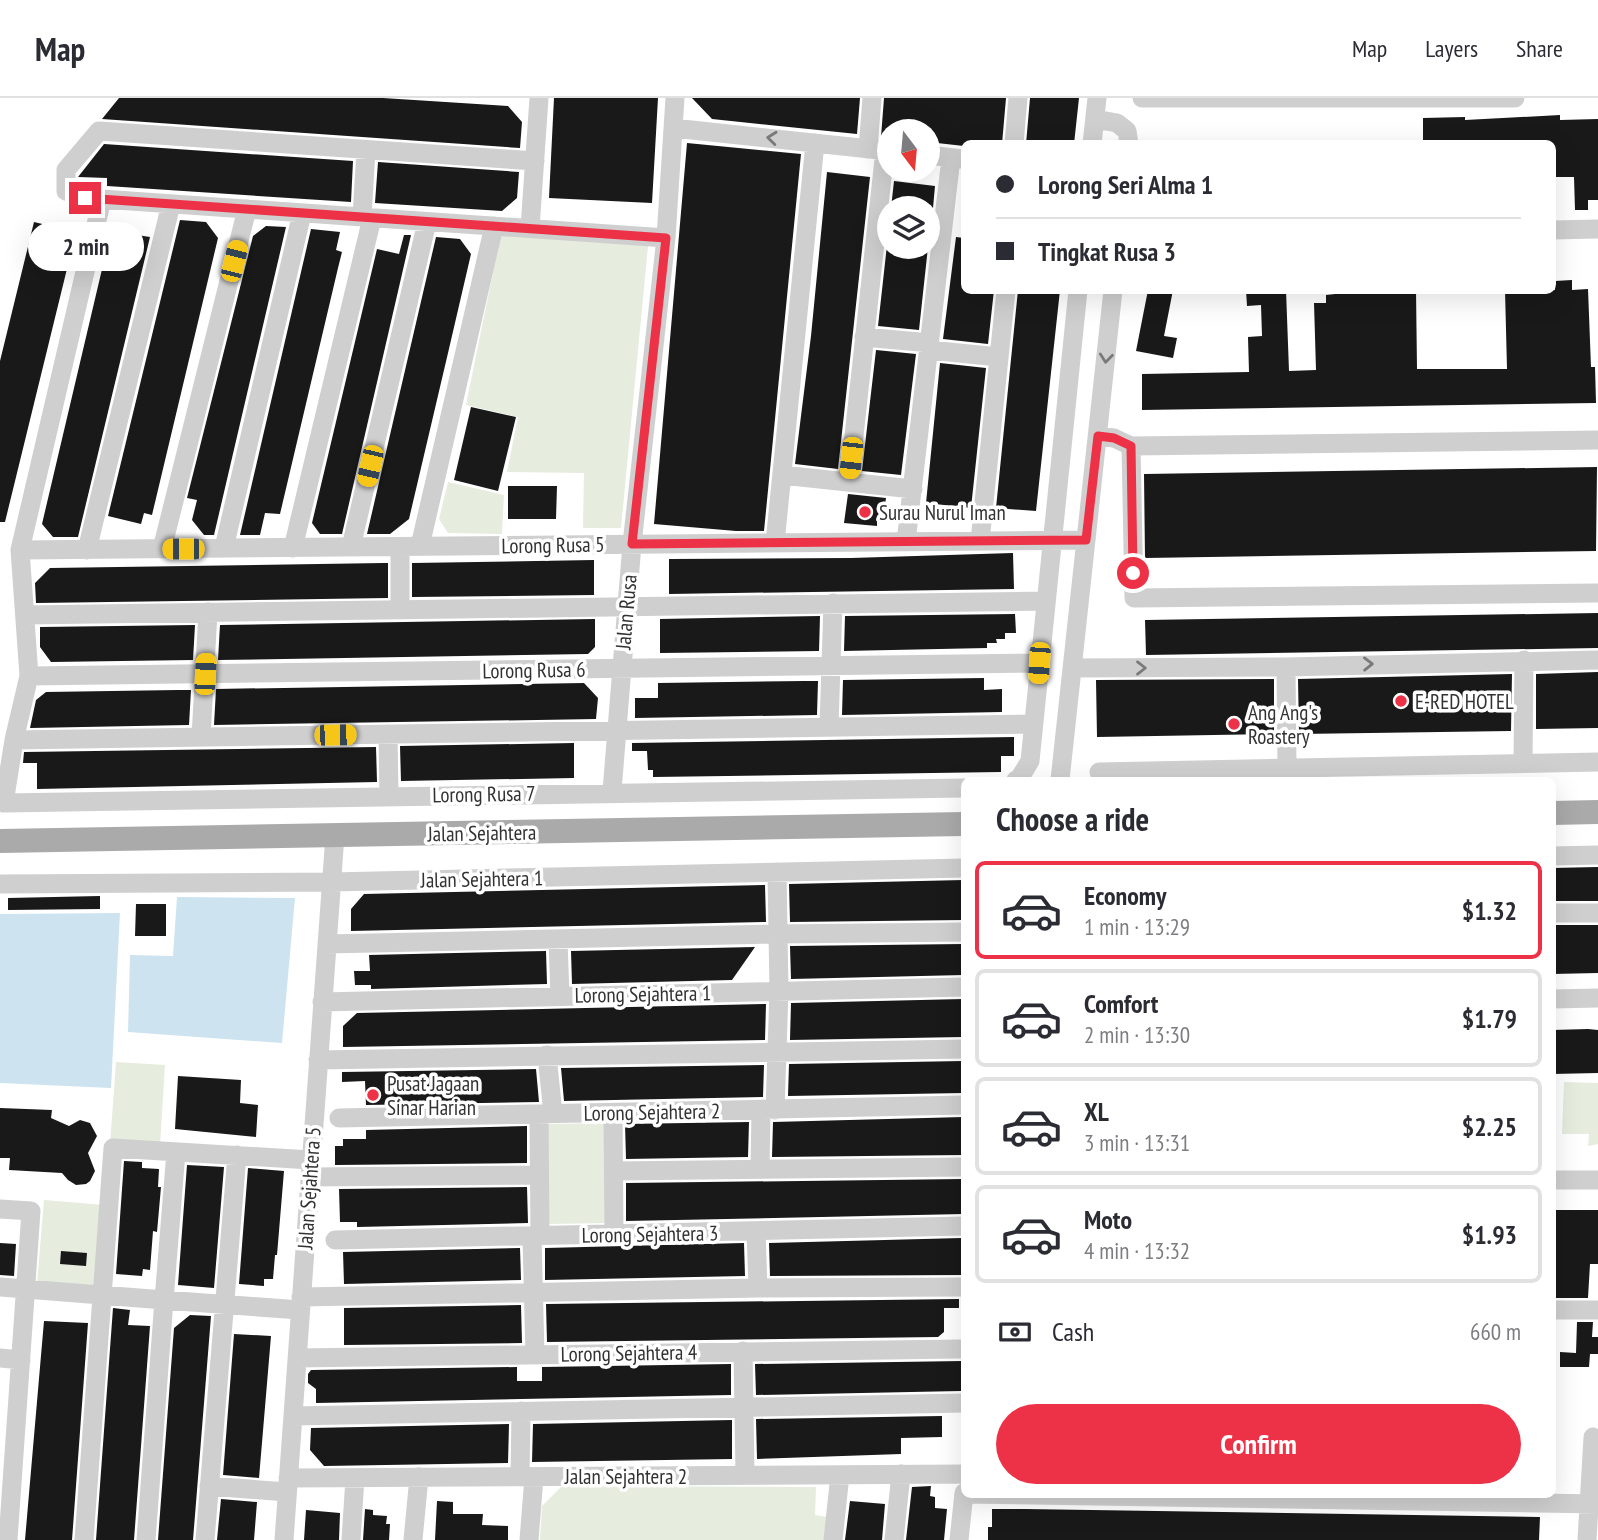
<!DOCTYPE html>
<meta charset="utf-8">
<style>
:root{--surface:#fff;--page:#f7f7f7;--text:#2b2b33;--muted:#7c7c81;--line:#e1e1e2;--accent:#ed3146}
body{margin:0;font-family:"PT Sans Narrow",sans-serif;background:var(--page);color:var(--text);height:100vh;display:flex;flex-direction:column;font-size:26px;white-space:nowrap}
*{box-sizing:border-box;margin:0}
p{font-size:23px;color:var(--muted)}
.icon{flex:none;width:38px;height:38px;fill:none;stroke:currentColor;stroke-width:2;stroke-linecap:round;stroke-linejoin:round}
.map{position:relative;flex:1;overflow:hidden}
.drawer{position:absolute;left:961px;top:679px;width:595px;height:721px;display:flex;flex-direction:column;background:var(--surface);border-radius:10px;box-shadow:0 7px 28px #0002}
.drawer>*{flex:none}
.hud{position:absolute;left:961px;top:42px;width:595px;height:154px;border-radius:10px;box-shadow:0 7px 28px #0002;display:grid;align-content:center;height:154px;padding:0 35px;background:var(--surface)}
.needle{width:46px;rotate:164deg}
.buttons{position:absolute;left:877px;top:21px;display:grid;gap:14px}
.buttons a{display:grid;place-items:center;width:63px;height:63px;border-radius:50%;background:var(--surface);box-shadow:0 7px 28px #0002;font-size:35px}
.end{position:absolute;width:32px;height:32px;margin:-16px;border:9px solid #ed3146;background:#fff;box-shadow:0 0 0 4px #fff}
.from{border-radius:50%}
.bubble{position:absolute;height:49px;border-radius:24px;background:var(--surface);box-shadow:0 7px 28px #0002;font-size:23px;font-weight:700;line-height:49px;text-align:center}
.car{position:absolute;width:21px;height:42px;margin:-21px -10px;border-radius:9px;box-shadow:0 0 5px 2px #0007;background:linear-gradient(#f5c518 24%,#345 0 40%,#f5c518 0 76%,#345 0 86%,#f5c518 0)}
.hud b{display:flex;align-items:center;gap:24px;height:66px;font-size:26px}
.hud b+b{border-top:2px solid var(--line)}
.hud i{width:18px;height:18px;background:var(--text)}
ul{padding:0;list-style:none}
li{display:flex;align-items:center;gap:21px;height:98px;margin:0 14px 10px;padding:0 21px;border:4px solid var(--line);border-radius:10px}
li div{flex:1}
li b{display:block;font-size:26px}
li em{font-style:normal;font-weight:700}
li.current{border-color:var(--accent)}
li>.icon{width:63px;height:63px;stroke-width:1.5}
h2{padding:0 35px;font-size:32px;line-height:84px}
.pay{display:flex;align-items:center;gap:18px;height:77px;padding:0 35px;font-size:26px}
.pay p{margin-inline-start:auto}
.primary-button{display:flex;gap:14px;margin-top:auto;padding:14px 35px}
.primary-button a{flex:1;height:80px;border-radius:42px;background:var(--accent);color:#fff;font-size:28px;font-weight:700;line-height:80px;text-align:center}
header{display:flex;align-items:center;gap:42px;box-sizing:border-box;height:98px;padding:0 35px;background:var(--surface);border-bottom:2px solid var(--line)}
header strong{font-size:33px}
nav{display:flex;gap:38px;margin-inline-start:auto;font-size:24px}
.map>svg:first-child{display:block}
.green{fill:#e6ecde}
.water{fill:#cde3ef}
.building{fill:#191919}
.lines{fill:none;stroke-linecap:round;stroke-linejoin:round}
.minor{stroke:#cfcfcf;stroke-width:19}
.major{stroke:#aaa;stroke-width:24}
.oneway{stroke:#797979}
.route{stroke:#ed3146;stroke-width:9}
.poi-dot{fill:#ed3146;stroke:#fff;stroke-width:2.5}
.labels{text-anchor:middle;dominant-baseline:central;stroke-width:7;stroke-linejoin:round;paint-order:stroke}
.poi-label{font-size:21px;fill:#323232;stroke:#fff;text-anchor:start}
.street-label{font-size:21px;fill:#323232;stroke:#fff}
</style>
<header>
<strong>Map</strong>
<nav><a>Map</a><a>Layers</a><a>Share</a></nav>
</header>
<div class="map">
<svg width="1598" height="1442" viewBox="0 0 1598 1442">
<rect width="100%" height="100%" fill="#fff"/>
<path class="green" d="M501,135l147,13 -27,282h-38l1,-55 -77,-1 11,-55 -52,-12z
M448,384l56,13 -2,39 -54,-1 -9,-14z
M116,964l49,3 -5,80 -50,-1z
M1564,984l34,1v61l-10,2 1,-12h-27z
M609,1025l1,100 -64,1 -1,-100z
M44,1102l60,5 -7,83 -60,-4z
M562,1388l254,1 -1,28 13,2 -3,23h-285l2,-34z"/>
<path class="water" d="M177,799l118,1 -13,145 -154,-11 2,-77 43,1z
M120,815l-9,175 -111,-5v-169z"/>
<path class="building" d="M119,0h264l125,8 14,16 -2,26 -418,-29z
M554,0h104l-6,105 -103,-5z
M692,0h168l-3,36 -145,-15z
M884,0h122l-4,46h-38v2l-36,-4v-11h-39v7l-8,-1z
M1030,0h49l-5,46h-48z
M1560,17v5l38,-1v81h-10v10h-13l-1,-33h-22v-33h-129v-26l42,-1v3z
M687,45l114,11 -37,377h-28l-82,-7z
M104,46l249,17 -2,41 -244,-16v-8l-29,-1z
M378,64l141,10 -2,26 -15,13 -127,-8z
M827,74l43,5 -32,292 -43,-5 16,-128z
M894,83l41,5 -2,22h-42z
M180,122l26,2 12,16 -66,277 -8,-2 -3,11 -33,-8z
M34,124l42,10 -71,290h-5v-161z
M266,128l20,1 -72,308h-10l-12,-15 5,-20 -10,-2 66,-262z
M889,129v20h39l-9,83 -41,-4z
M311,131l29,3 -4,18 6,2 -4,16 -58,246 -15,-1 -5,22h-20z
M111,133l39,6 -72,300h-25l-11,-13z
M404,137h7l-69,299h-22l-8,-11 65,-274 22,5z
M436,139l24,2 11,15 -23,99 -39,166 -19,15h-23z
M956,139l8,1v52h30l-6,54 -45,-5z
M1572,182v10l16,-1 3,78h4l1,36 -454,7v-36l107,-2 -1,-35 14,-1 -1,-31 -14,1 -1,-16h40l3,81 27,-1 -2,-67h12v-8l9,-1v-4h81l1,79h90l-2,-79h50v-9z
M1018,192h42l-24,221 -40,-3z
M1148,192h25l-9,46 13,2 -4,20 -37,-7z
M876,252l40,4 -15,121 -39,-4z
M940,265l46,5 -15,140 -45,-5z
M471,309l45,10 -18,74 -44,-11z
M1597,369l-1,84 -451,7 -1,-84z
M508,388h49l-1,33h-48z
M848,396l38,4 -3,21 -6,-1v8l-33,-3z
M1013,455l1,36 -345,5v-35l182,-1z
M594,462v35l-182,2v-34z
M384,465h4v35l-352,5 -1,-20 15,-15z
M1598,515v35l-452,7 -1,-35z
M1015,516l1,19h-11v6h-9l1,4h-10v5l-143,3 1,-35z
M820,518l-1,35 -159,2v-34z
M595,521v28l-7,7 -370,6 2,-35z
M195,527l-2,35 -142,2 -11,-15v-20z
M1598,574v56l-62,1v-55z
M1512,576l-1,57 -212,3 -1,-55z
M984,580v12l18,-1v23l-160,3 1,-35z
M1274,581v55l-177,3 -1,-57z
M805,583h13l-1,34 -182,3v-20h23v-15z
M584,585l14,15 -2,21 -382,6 2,-36z
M178,592h13l-2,35 -159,3 6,-28 10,-8z
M1014,639v19h-13v16l-348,5v-7h-5l-1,-19h-15v-8z
M574,645v35l-173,3 -1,-35z
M376,649l1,35 -340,7v-26h-14l1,-11z
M1598,769v34h-46v-33z
M964,782v40l-174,2 -1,-38z
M765,787l1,37 -415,9v-22l13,-15z
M100,798v13l-92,1v-12z
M136,806h30v32h-31z
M1552,827h46v48l-46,1z
M964,846v31l-173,4 -1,-33z
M755,849l-23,33 -160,4 -1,-33z
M546,853l1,33 -176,5v-4h-16l-1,-14h16l-1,-16z
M964,901v38l-174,3 1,-37z
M766,906l-1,36 -422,7v-21l14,-13z
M1588,931l10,1v43l-46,1v-44z
M964,963v32l-176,3 1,-32z
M764,967l-1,32 -199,4 -3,-33z
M536,971l3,33 -173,3 -1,-24 -23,1v-10z
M178,978l63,4 -1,23 18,2 -2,32 -81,-8z
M0,1010l52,2 -1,8 18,8 11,-6 10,3 7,13 -9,17 7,18 -5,10 -4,3 -10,1 -8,-5 -6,-7 -53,-3 1,-12h-10z
M964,1019v38l-192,2 1,-35z
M749,1024l-1,35 -122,2 -1,-35z
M527,1028v37l-192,2v-19h8v-7h23v-9z
M124,1063l18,1v6l17,1 -1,18h3l-4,45 -4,-1 -3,39 -7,-1 -1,7 -26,-2z
M187,1067l37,2 -10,121 -36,-3z
M248,1070l36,3 -7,84h-2l-2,24h-9v7l-25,-2z
M964,1081v35l-338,7v-38z
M527,1089l1,36 -171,4v-5h-17l-1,-33z
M1552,1112h46v54h-8l-2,34h-36z
M962,1140l2,3v34l-194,1 -1,-33z
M0,1145l16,1 -2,32 -14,-1z
M744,1145l1,33 -200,4v-32z
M520,1150l1,32 -177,4 -1,-32z
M61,1153l26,2 -1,13 -26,-2z
M959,1201v9h-15v24l-6,5 -391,5 -1,-38z
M521,1207l1,38 -178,2v-37z
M113,1210l17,2 -2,15 22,1 -16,214h-38z
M190,1217l21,1 -18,224h-35l16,-212z
M44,1223l44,2 -16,217h-47z
M1577,1224h16l-1,15h6v17h-8l-1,13h-29v-15l16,1z
M234,1236l37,2 -12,142 -36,-3z
M963,1263l-2,30 -205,4 -1,-31z
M731,1266v31l-415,8v-14l-8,-6v-9l3,-4 206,-3v14h25v-14z
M942,1318v21l-41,1v16l-144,5 -1,-40z
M732,1322v39l-200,3 1,-38z
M509,1326l-1,39 -184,3 -14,-16 1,-22z
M931,1388l-1,10 5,1v11l12,1 -3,31h-38l6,-53z
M221,1401l36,3 -3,38h-37z
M437,1403l16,1v12h30l-1,11 26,1v14h-73z
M850,1403l35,3 -3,36h-37z
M365,1411l8,1v5l14,1 -1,8h4l-1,16h-26z
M992,1411h33l515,8 -1,23h-551v-13h4z
M306,1412l34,3 -1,27h-35z"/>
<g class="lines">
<path class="minor" d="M1142,0h373
M1095,21l22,4 10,8 2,13
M673,30l216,23
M1014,46l4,-46
M1092,46l5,-46
M868,51l4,-51
M928,57l35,4
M535,63l-436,-30 -33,39v21l19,7 17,1 564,39
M102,101l-82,351 9,126 -15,64 -10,63 960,-15
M362,119l4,-67
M530,130l9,-130
M1552,132l46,-1
M864,239l66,6
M929,252l70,7
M1098,338l16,2 17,8 467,-6
M1131,348l3,152 464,-5
M782,377l131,14
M849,384l36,-332
M980,443l26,-251
M906,444l45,-384
M775,445l40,-400
M420,448l74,-320
M351,449l76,-325
M400,449v63
M224,450l78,-335
M293,450l79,-330
M162,451l85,-340
M20,452l1066,-10
M87,452l84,-346
M25,517l1021,-14
M1286,569l1,101
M1073,570l213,-1 312,-7
M29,578l1010,-13
M829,628l4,-123
M388,636l1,62
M201,639l7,-125
M14,642l1020,-16
M1523,665l1,-103
M1099,674l499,-10
M1016,682l3,-1 11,-18 48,-471
M1060,682l53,-490
M612,693l20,-247 34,-306 9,-140
M1552,758l46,-1
M0,786l331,-2 633,-14
M1552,815h46
M558,842l2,56
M327,846l451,-10 186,-2
M1552,901l46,-1
M322,904l642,-15
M547,957l6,59
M318,962l646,-11
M775,1012l4,-119 -2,-119
M613,1015l1,121
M539,1016l1,122
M339,1020l625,-13
M760,1070l1,-58
M614,1073l350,-4
M310,1079l229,-2
M1552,1082h46
M0,1111l31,2 -23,329
M756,1133l2,57
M532,1138l3,119
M335,1142l629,-14
M0,1189l164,13 12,-148
M301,1199l457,-9 206,-1
M1552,1212h46
M743,1253l2,124
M0,1260l21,2
M297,1260l663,-9
M293,1318l671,-13
M520,1379l1,-66
M288,1380l676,-4
M209,1388l78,6
M965,1396l633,10
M84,1442l29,-392 198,12
M146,1442l18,-240 136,10
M205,1442l32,-385
M284,1442l51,-705
M351,1442l4,-62
M413,1442l6,-63
M529,1442l5,-63
M833,1442l7,-65
M894,1442l7,-66
M959,1442l5,-47
M1587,1442l6,-103"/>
<path class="major" d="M1552,715l46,-1
M0,743l964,-17"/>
</g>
<defs><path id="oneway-chevron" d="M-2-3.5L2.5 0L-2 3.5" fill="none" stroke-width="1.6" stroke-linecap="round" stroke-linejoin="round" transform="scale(1.75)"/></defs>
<g class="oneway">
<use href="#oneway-chevron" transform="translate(772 40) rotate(-174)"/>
<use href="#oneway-chevron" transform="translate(1106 260) rotate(96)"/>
<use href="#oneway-chevron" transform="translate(1368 566) rotate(-1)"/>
<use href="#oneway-chevron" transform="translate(1141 570)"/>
</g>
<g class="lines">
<path class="route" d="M85,100l581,40 -34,306 454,-4 12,-104 16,2 17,8 2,127"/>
</g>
<g class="poi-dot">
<circle cx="865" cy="414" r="7"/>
<circle cx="1401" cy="603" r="7"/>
<circle cx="1234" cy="626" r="7"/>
<circle cx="373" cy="997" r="7"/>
</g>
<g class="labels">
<g class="poi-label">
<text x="879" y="414">Surau Nurul Iman</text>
<text x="1415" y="603">E-RED HOTEL</text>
<text x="1248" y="614">Ang Ang's<tspan x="1248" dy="24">Roastery</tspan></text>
<text x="387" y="985">Pusat Jagaan<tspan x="387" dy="24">Sinar Harian</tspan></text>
</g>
<g class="street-label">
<text transform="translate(553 447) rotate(-1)">Lorong Rusa 5</text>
<text transform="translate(626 514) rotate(-85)">Jalan Rusa</text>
<text transform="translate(534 572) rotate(-1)">Lorong Rusa 6</text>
<text transform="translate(484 696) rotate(-1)">Lorong Rusa 7</text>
<text transform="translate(482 735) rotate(-1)">Jalan Sejahtera</text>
<text transform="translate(482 781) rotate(-1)">Jalan Sejahtera 1</text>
<text transform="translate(643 896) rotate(-1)">Lorong Sejahtera 1</text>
<text transform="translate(652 1014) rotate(-1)">Lorong Sejahtera 2</text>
<text transform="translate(309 1090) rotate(-86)">Jalan Sejahtera 5</text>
<text transform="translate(650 1136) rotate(-1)">Lorong Sejahtera 3</text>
<text transform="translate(629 1255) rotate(-1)">Lorong Sejahtera 4</text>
<text x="626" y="1378">Jalan Sejahtera 2</text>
</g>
</g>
</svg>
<div class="buttons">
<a><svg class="needle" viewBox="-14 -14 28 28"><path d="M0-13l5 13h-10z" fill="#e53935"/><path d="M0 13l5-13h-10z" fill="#7c7c81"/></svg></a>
<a><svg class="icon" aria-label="layers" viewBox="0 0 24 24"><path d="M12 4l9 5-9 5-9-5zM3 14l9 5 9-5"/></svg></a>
</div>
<i class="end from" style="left:1133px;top:475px"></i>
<i class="end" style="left:85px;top:100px"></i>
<div class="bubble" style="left:28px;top:124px;width:116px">2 min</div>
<i class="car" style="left:234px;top:163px;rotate:14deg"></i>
<i class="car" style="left:851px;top:360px;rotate:186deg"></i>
<i class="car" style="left:370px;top:368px;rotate:193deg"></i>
<i class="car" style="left:183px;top:451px;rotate:270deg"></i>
<i class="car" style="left:1039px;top:565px;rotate:184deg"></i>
<i class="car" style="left:205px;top:576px;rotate:3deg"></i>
<i class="car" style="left:335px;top:637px;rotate:89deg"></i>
<div class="hud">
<b><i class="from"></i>Lorong Seri Alma 1</b>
<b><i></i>Tingkat Rusa 3</b>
</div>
<section class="drawer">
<h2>Choose a ride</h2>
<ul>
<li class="current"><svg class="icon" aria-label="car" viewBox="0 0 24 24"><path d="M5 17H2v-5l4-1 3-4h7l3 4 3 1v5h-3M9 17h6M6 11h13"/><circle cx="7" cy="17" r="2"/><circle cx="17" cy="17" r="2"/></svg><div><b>Economy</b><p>1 min · 13:29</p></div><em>$1.32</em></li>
<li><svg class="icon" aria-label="car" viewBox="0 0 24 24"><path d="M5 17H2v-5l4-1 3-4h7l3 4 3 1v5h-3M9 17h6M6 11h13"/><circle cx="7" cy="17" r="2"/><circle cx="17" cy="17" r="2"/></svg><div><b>Comfort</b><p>2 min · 13:30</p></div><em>$1.79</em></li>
<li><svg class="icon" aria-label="car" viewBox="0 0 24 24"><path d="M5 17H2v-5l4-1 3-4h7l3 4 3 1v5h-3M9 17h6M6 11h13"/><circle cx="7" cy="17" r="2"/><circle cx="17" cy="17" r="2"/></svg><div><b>XL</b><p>3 min · 13:31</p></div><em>$2.25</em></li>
<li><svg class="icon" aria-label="car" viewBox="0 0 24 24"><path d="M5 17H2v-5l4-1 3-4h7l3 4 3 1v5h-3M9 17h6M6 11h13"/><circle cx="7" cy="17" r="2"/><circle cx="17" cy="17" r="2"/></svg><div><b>Moto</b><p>4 min · 13:32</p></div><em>$1.93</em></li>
</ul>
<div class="pay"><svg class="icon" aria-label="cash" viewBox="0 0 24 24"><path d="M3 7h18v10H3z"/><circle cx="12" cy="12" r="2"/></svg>Cash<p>660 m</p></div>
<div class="primary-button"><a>Confirm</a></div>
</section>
</div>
